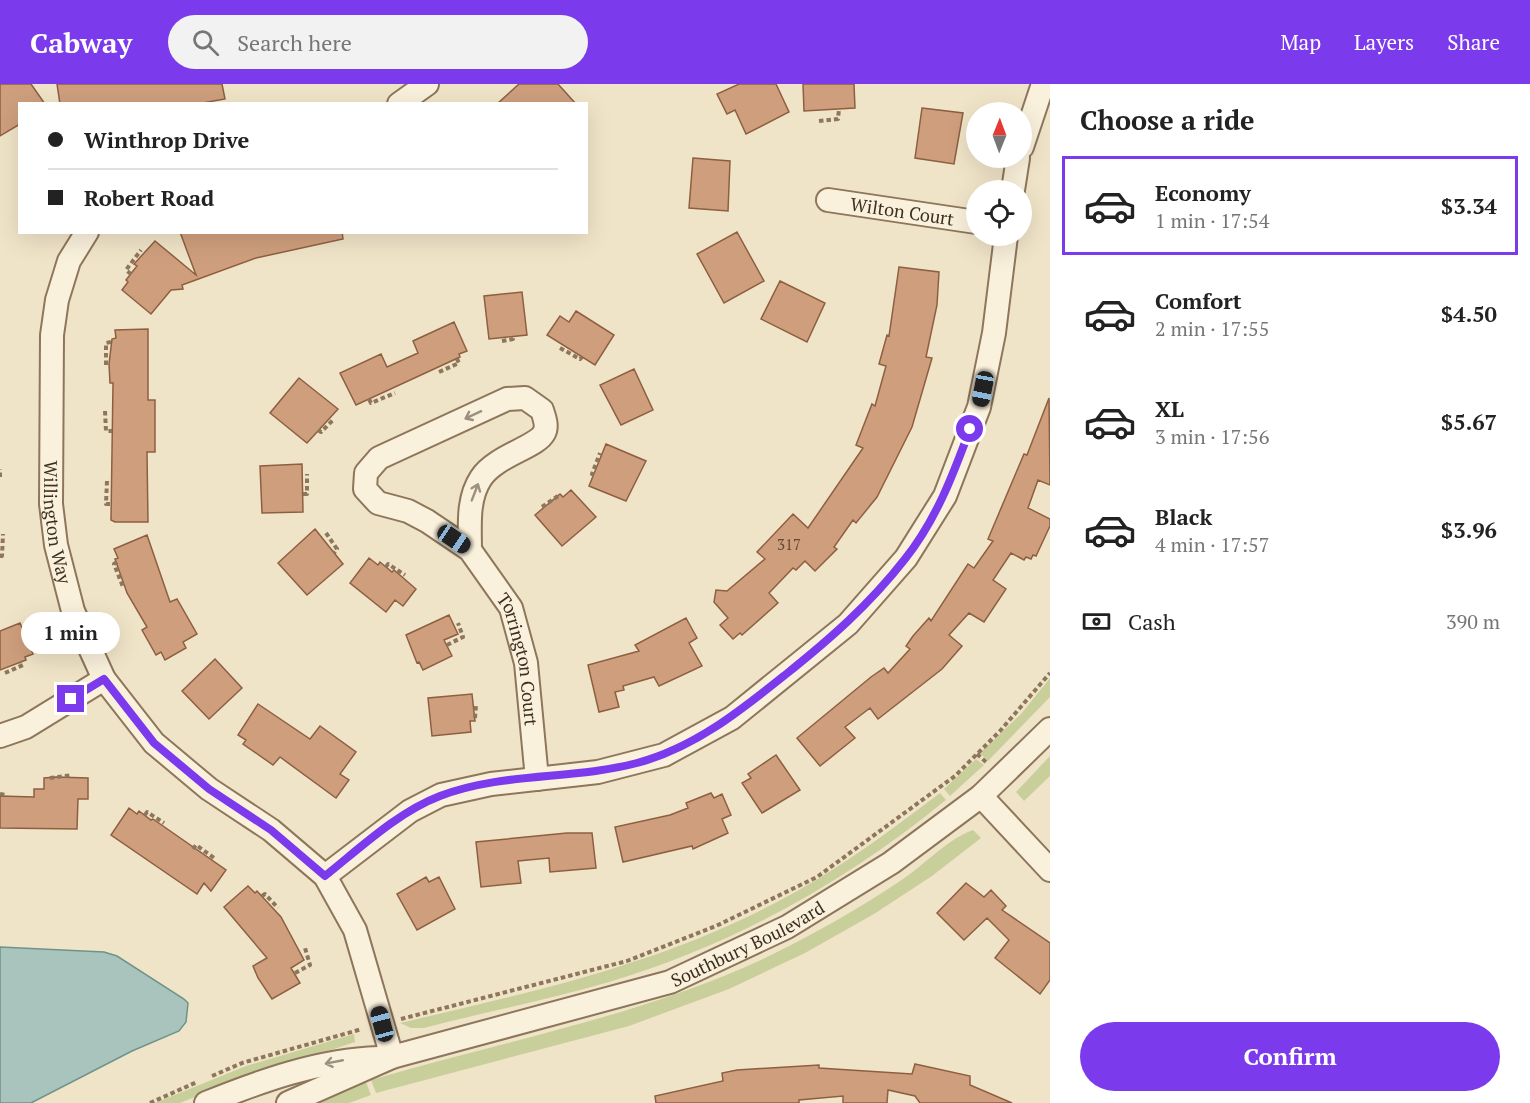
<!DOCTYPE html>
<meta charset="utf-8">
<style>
:root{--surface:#fff;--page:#f2f2f2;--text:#222;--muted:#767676;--line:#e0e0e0;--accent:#7c3aed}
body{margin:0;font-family:"PT Serif",serif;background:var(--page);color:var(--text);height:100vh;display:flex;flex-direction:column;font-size:22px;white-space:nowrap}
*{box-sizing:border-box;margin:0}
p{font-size:20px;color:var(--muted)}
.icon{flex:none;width:33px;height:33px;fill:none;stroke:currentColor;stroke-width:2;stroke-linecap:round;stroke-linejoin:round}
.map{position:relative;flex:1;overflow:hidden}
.sheet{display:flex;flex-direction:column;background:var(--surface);width:480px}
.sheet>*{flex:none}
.guide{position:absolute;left:18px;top:18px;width:570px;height:132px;border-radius:0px;box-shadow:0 6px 24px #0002;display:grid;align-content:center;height:132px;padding:0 30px;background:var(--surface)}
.needle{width:39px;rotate:1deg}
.buttons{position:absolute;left:966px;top:18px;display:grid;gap:12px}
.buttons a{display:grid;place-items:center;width:66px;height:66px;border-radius:50%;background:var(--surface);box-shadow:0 6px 24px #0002;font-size:30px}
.end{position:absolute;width:27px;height:27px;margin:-14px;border:8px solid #7c3aed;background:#fff;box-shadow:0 0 0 3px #fff}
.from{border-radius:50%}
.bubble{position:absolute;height:42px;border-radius:21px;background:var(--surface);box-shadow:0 6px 24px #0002;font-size:20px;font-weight:700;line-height:42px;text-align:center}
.car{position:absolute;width:18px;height:36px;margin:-18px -9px;border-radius:8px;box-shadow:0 0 4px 2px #0007;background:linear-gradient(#222 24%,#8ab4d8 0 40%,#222 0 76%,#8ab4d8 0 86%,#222 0)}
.guide b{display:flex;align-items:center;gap:21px;height:57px;font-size:22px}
.guide b+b{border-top:2px solid var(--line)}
.guide i{width:15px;height:15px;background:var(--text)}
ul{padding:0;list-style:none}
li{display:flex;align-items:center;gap:18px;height:99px;margin:0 12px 9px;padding:0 18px;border:3px solid transparent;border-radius:0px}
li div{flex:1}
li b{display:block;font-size:22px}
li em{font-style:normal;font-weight:700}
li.current{border-color:var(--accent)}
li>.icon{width:54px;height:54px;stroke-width:1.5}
h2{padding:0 30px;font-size:27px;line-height:72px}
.pay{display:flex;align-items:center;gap:15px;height:66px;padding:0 30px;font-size:22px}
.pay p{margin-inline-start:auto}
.primary-button{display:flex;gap:12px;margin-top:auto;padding:12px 30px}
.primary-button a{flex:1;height:69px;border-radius:36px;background:var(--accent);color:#fff;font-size:24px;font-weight:700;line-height:69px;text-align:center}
header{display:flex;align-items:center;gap:36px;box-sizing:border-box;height:84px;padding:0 30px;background:var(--accent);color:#fff}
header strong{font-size:28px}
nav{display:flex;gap:33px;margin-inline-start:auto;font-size:21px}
.search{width:420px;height:54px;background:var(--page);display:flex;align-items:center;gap:15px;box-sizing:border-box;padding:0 21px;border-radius:33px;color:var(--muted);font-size:22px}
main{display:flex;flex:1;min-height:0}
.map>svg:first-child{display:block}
.green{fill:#c9cf9b}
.water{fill:#a9c4bc;stroke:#6f938a;stroke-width:1.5}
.building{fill:#cf9f7d;stroke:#8d5f41;stroke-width:1.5}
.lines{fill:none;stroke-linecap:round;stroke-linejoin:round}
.minor-casing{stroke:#8d765c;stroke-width:26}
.path{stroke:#8d765c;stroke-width:4;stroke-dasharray:4.5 3;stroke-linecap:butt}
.minor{stroke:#faf1dc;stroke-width:22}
.oneway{stroke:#9c907e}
.route{stroke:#7c3aed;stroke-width:8}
.labels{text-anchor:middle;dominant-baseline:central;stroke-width:6;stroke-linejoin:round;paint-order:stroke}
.number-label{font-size:15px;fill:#624a37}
.street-label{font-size:18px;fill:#3d2e20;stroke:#f7eed8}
</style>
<header>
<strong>Cabway</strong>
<div class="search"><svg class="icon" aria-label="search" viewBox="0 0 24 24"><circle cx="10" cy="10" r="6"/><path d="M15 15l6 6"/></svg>Search here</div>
<nav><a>Map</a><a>Layers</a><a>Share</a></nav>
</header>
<main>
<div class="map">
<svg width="1050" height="1019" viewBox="0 0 1050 1019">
<rect width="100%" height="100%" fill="#f0e4c8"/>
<path class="green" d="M1050,594v19l-62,64 -8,-8 41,-39z
M1050,672v20l-26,25 -8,-9z
M976,675l8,6 -34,31 -6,-7z
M940,709l6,7c-100,82 -213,145 -337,182 -61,18 -124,30 -185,46h-13l-11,-5c128,-30 257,-58 375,-120 59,-30 112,-70 165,-110z
M973,746l8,8 -49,38 -58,38 -69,39 -76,36 -100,37 -253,67 -5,-13c134,-40 265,-62 394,-122 47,-23 94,-49 138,-79 22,-15 45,-40 70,-49z
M354,950l1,8 -136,45 -39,16h-25l91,-37z
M366,998l5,13 -22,8h-40z"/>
<path class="water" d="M0,863l104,5 13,4 67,43 4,4 -2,19 -7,9 -47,20 -101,52h-31z"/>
<path class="building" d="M0,0h31l14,20h-25v20l-20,12z
M57,0h165l3,15 -28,5h-137z
M519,0h39l18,20h-79z
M739,0h37l13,28 -43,22 -11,-24 -8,4 -10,-20z
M803,0h51l1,24 -51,3z
M922,24l41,5 -9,51 -39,-6z
M693,74l37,3 -2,50 -39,-3z
M180,148h162l1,7 -87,19 -74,27 1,4 -12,1 -20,24 -29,-24 6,-8 -2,-2 11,-14 -3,-2 21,-23 41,34z
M737,148l27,49 -40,22 -27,-49z
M899,183l40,5 -2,33 -11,52 6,1 -20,69 -35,70 -21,26 -3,-3 -19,27 3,2 -22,22 -10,-10 -9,9 -3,-2 -24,25 9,10 -36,32 -2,-2 -7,6 -13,-14 8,-7 -14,-16 2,-12 11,1 38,-32 -8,-7 36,-38 15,14 55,-80 -7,-3 16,-41 3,2 11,-40 -7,-2 8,-29 2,1z
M780,197l45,22 -18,39 -46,-23z
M522,208l5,43 -38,4 -5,-43z
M576,227l38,24 -19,30 -48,-30 13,-19 9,6z
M454,238l13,29 -8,3 1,3 -104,48 -16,-32 41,-19 6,13 31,-14 -5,-12z
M148,245v71h7v52h-8l1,70h-33l-4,-2 2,-137h-3l-1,-19 3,-25 4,-1 -1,-8z
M634,285l19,41 -32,15 -21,-40z
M299,294l39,31 -31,34 -37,-30z
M1049,314l1,87 -12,-5 -10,28 22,11v7l-14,30 -3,-1 -2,4 -5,-2 -2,3 -13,-7 -18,27 13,9 -22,33 -15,-9 -20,22 13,11 -20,23 -64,50 -8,-11 -25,19 10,11 -35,28 -23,-28 74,-61 13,-9 4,5 22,-24 -4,-3 7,-10 16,-18 2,3 37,-57 6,4 19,-27 -5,-2 36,-85 3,1z
M606,360l40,17 -20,40 -37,-15z
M302,380l1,48 -41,1 -2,-47z
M571,406l25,27 -34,29 -27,-31 25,-21 3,3z
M315,445l28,35 -36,31 -29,-32z
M147,451l23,67 7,-3 20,35 -14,8 3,6 -21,12 -4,-8 -5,3 -14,-25 5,-3 -20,-34 -12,-34 3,-1 -4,-9z
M369,474l9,7 2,-3 12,10 2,-2 22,19 -13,17 -8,-6 -9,12 -36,-29z
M449,531l9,19 -14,6 8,16 -29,14 -4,-8 -2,1 -11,-28z
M686,534l11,20 -8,5 13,23 -43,20 -5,-9 -31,9 1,4 -9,2 4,15 -20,5 -11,-47 51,-14 -4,-6z
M20,539l13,31 -8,3 1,3 -26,10v-39z
M215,575l27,29 -33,31 -27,-28z
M472,610l3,27h-5l1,11 -39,4 -4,-38z
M258,620l52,35 10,-13 36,26 -16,22 9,6 -13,18 -56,-41 -7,8 -30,-21 3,-4 -8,-5z
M776,671l24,35 -38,23 -20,-30 9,-5 -3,-4z
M56,693l32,1v21h-10l-1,30 -77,-1v-32l34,1v-8h10v-11z
M711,709l3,5 8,-4 9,21 -9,4 6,14 -35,16 -1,-3 -69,16 -8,-35 55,-12 18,-7 -2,-5z
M129,724l8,6 2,-3 12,9 2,-1 73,51 -15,21 -7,-8 -7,11 -86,-59z
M567,749h25l4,35 -46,4 -1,-14 -31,3 3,22 -40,4 -5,-45z
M426,793l3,5 10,-5 16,32 -38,21 -20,-36z
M966,799l18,14 7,-7 15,16 -4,4 48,33v37l-10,14 -45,-36 14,-18 -22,-22 -23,22 -27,-27z
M248,802l7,7 2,-2 24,26 23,43 -13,8 9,15 -28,16 -14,-21 -5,-12 14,-8 -43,-51z
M915,980l55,12v9l42,18h-92l-5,-7 -27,-6 -1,13h-44v-7l-44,4v3h-143l-1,-7 68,-15 -1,-8 15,-3 82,-5v3l93,6z"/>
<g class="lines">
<defs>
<g id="minor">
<path d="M399,20l28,-20"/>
<path d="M1022,63l21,-63"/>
<path d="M1013,106l5,-32"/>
<path id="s1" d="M828,116l148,22"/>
<path id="s2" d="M87,148l-18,29 -12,39 -5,35 -1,169 5,41 17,66 31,68 50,64 55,46 62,41 54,46 30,54 37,127"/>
<path id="s3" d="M470,466c0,-24 -3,-51 11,-72 14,-22 56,-31 63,-45 4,-7 0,-16 -2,-23l-17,-12 -18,1 -128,59 -13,15 -1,16 13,14 30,8 19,10 43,29 41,58 15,55 11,116"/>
<path d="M0,652l26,-9 78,-48"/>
<path d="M981,712l69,74"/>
<path d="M325,792l85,-65 31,-16 50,-11 107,-12 66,-17 68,-37 116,-94 58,-66 39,-62 34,-89 15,-74 12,-97"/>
<path d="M206,1019c55,-22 112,-43 173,-45"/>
<path id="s4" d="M288,1019l104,-46 278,-75 117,-55 104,-64 90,-67 69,-67"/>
</g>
</defs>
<use href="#minor" class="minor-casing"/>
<path class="path" d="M819,37l19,-2 1,-10
M131,190l-5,-4 15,-20
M502,257l11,-2v-3
M560,264l20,11 2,-2
M106,281v-22l5,-1
M439,288l20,-9 -2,-4
M369,315l2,4 24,-10
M105,327l1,20h6
M318,346l3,2 12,-12
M594,391l-2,-1 8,-21
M0,393v-8
M107,397l-1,23h5
M303,410h4v-20
M542,423l16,-11
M326,449l11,16 -3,4
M0,472h2l1,-22
M117,478l-3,2 9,23
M386,483l2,-3 17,11
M447,561l16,-8 -5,-14
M5,589l18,-8 -2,-3
M475,634l1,-13
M977,670l9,8
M50,694l22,-3
M0,710l7,1
M145,731l2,-3 17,11
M193,765l3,-4 18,13
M262,812l3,-2 13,14
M295,889l15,-8 -5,-17
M401,935l226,-58 89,-35 101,-49 138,-101 45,-45 50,-58
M212,992l30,-13 120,-34
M150,1019l47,-21"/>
<use href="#minor" class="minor"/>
</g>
<defs><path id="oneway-shaft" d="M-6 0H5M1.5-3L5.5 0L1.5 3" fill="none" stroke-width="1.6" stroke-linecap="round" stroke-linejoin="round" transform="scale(1.5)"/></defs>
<g class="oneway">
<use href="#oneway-shaft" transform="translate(473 331) rotate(155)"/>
<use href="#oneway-shaft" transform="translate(475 408) rotate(-69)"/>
<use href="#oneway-shaft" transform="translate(334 978) rotate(169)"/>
</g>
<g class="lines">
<path class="route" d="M71,615l33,-20 50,64 55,46 62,41 54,46c35,-28 73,-64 115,-80 62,-24 133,-16 197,-33 57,-15 103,-52 148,-88 45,-36 84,-70 120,-116 31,-39 48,-84 65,-130"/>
</g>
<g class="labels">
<g class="number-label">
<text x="789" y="460">317</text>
</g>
<g class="street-label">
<text stroke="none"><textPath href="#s1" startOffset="75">Wilton Court</textPath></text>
<text stroke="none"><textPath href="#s2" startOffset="298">Willington Way</textPath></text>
<text stroke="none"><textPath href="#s3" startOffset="638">Torrington Court</textPath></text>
<text stroke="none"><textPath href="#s4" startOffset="488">Southbury Boulevard</textPath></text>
</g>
</g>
</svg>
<div class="buttons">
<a><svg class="needle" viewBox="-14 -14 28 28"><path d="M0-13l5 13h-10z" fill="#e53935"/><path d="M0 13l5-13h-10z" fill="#767676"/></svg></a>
<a><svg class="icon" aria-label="locate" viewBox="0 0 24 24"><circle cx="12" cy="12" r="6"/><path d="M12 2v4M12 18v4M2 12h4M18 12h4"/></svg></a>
</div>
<i class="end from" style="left:970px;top:345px"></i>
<i class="end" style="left:71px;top:615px"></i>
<div class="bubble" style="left:21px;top:528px;width:99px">1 min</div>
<i class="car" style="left:983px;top:305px;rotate:191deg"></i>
<i class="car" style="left:454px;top:455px;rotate:124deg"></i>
<i class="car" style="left:382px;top:940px;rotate:345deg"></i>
<div class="guide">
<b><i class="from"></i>Winthrop Drive</b>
<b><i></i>Robert Road</b>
</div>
</div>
<section class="sheet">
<h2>Choose a ride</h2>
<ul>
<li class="current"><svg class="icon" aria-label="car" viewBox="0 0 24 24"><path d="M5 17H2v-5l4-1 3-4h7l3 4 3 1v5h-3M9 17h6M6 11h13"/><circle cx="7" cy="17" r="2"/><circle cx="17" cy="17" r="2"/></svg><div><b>Economy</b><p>1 min · 17:54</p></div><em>$3.34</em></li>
<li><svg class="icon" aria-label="car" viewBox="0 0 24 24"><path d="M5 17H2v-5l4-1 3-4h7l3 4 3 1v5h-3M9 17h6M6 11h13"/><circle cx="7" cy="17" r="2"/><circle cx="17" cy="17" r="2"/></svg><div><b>Comfort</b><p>2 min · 17:55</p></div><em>$4.50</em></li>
<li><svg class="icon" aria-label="car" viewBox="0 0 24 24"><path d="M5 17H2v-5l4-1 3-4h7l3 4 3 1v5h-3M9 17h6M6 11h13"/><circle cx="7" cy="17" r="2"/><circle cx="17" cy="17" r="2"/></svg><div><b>XL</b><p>3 min · 17:56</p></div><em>$5.67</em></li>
<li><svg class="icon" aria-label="car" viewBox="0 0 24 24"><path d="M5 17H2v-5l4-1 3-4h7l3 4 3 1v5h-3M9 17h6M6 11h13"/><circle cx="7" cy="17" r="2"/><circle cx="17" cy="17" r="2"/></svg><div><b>Black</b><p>4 min · 17:57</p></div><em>$3.96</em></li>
</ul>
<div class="pay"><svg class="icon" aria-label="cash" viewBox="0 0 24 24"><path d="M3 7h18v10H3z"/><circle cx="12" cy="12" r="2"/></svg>Cash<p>390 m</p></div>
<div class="primary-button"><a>Confirm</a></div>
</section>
</main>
